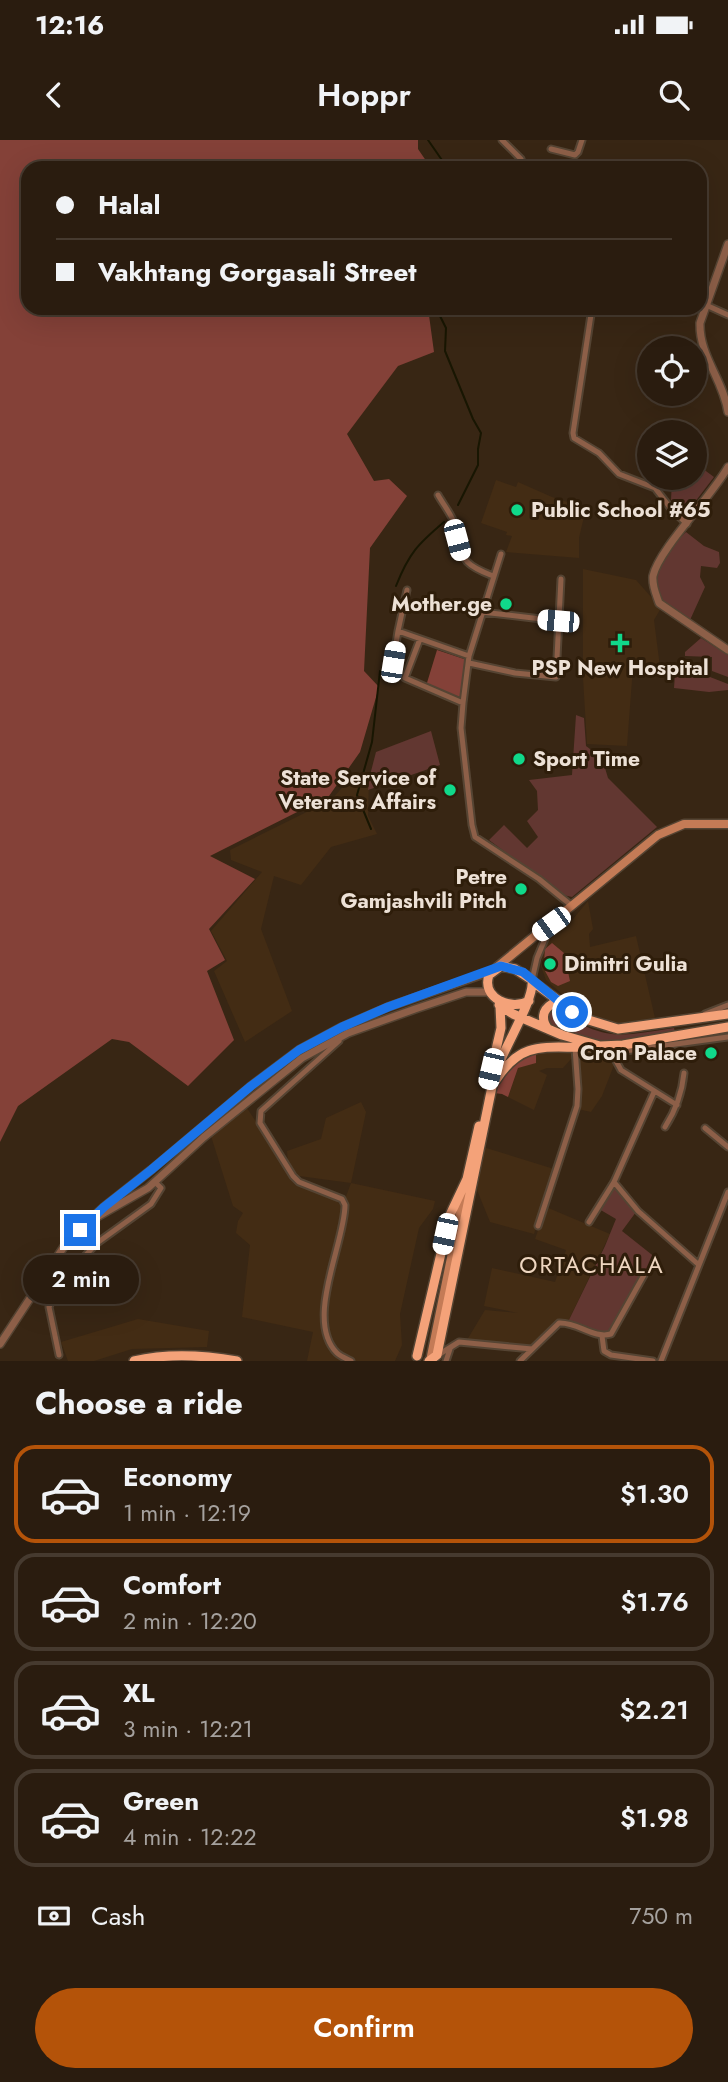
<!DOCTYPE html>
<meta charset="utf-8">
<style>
:root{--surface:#2a1c0f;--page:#322518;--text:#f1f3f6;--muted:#a5a19e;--line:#463a2f;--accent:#b45309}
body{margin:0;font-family:Jost,sans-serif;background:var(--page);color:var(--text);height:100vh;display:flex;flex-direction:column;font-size:26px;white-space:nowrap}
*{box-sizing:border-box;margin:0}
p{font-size:23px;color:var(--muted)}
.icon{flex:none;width:38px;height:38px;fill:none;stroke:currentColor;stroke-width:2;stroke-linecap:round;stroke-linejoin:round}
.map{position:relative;height:1221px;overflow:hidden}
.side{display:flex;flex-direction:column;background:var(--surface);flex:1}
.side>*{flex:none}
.guide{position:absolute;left:21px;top:21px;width:686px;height:154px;border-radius:21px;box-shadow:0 7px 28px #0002,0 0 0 2px var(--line);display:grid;align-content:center;height:154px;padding:0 35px;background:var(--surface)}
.controls{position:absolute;left:637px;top:196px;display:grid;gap:14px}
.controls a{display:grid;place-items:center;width:70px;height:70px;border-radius:50%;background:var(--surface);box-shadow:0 7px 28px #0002,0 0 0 2px var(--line);font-size:35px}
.end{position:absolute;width:32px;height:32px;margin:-16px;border:9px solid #1a73e8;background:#fff;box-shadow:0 0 0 4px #fff}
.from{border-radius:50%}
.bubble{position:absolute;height:49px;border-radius:24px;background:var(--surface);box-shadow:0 7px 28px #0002,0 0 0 2px var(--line);font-size:23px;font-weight:600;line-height:49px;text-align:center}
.car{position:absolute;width:21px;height:42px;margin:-21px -10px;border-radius:9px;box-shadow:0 0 5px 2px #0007;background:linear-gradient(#fff 24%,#345 0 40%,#fff 0 76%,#345 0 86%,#fff 0)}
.guide b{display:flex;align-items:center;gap:24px;height:66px;font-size:26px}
.guide b+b{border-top:2px solid var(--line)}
.guide i{width:18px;height:18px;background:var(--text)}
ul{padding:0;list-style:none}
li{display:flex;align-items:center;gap:21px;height:98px;margin:0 14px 10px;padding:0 21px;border:4px solid var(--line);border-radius:21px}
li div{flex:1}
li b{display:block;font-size:26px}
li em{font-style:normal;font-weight:600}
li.current{border-color:var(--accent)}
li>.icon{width:63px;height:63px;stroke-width:1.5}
h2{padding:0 35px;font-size:32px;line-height:84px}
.pay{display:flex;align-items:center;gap:18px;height:77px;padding:0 35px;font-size:26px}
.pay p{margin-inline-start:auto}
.primary-button{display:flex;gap:14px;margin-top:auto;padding:14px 35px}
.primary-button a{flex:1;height:80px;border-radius:42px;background:var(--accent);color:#fff;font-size:28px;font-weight:600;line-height:80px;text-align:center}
.status{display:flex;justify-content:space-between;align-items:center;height:49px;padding:0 35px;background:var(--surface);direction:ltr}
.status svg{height:19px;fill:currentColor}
header{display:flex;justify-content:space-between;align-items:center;height:91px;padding:0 35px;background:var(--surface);font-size:32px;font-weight:600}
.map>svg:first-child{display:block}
.built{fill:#432c14}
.green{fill:#623731}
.forest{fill:#844138}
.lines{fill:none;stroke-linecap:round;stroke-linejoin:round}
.stream{stroke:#181602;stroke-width:2}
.minor-casing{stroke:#543;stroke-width:9}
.tertiary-casing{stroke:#543;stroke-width:10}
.secondary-casing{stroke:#543;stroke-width:11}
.trunk-casing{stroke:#543;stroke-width:12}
.minor{stroke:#8d5f48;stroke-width:5}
.tertiary{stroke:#8d5f48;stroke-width:7}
.secondary{stroke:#c47b56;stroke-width:8}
.trunk{stroke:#f4a279;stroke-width:9}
.route{stroke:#1a73e8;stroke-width:9}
.poi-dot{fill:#10d98a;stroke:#2e1d0a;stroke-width:2.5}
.labels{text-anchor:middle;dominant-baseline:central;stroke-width:6;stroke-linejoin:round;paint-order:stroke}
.poi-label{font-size:21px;font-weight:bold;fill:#ede1d6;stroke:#2e1d0a;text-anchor:end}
.neighbourhood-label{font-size:23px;letter-spacing:2px;fill:#eed6c0;stroke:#2e1d0a}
</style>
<div class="status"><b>12:16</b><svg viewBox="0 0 49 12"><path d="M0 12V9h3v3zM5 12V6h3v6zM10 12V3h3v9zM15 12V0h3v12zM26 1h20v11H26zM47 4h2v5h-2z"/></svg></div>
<header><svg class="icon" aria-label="back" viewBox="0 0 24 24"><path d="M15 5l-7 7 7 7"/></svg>Hoppr<svg class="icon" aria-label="search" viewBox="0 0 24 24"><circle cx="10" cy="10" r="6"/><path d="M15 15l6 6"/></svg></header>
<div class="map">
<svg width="728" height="1221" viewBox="0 0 728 1221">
<rect width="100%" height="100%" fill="#382614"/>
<path class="built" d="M496,340l20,7 2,-5 34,15 34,11 -7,30v20l-73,-6 6,-16 -6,-1 1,-3 -26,-9z
M583,429l53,11 25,28 -7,12 6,47h-27l-6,79 -40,-2 -4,-66z
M369,639l-1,37 9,18 -46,13 -30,38 -27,-9 -13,53 31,82 -47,31 -31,-71 13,-10 -16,-30 51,-59 -31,-12 -1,-10 101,-50 18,-20z
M588,761l5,28 -4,5 1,13 46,-11 19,82 -44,6 -18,-6 -15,-10 -32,-28 -5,-14 3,-20 4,-6 20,-15z
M572,911v7l-9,10h-16l-8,3 8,4 -13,35 -26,-13 10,-29 18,-15z
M577,912h32l5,13 -12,31 -11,16 -13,-3 3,-22z
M361,962l5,10 -15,71 84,18 -2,8 -14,19 -19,86 2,31 -7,16h-88l6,-29 -71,-15 8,-72 -14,-12 2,-12 5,-8 -10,-7 -22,-70 34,-31 50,76 40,18 7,8 9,-24 -52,-7 -11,-13 -1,-12 34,-12 5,-21z
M483,1007l71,22 -20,65 -44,-12 -13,-32z
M546,1067l64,27 -42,88h-10l-12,9 -13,14 -66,-5 18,-30 33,3 -34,-7 8,-38 63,14 11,-32 -31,-11z
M138,1179l71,12 -2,16 -75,2 -38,12h-26l-7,-19z"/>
<path class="green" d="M695,323l19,14 -29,38 -14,-15 1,-20 23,-2z
M686,392l18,14 15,6 1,11 -3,5 -16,-2 -1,11 5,10 -15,33c-8,-6 -20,-12 -27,-19 -18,-22 7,-54 23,-69z
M701,498l27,17v22l-16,-6v-14l-27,-1v-4z
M675,534l35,3 18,7v6l-19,2 -35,-4z
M576,575l8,3 2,28 16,12 6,20 49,49 -85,70 -9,-2 -74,-55 15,-15 23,23 11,-11 -11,-16 11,-11 -1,-19 -8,-11 43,-5z
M431,591l9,34 -72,25 1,-11 7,-27z
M550,869h4c51,32 63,28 120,19l1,4 -66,11 -22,-2 -39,-16 -2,-12z
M614,1046l22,26 -14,19 34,27 -46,74 -9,2 -33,-12 37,-76 11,-27 -17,-10z"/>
<path class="forest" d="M0,0h418v9l13,19h-403v140h400l6,44 -36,14 -51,68 27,47 15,-2 18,17 -37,52 -6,123 15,16 -19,65 -31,44 -119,60 45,23 -46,50 16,31 -18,11 27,69 -46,46 -59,-44 -17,-3 -94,67 -18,36z
M437,510l30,10 -6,40 -35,-14z
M552,803l12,10 6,28 -12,5 -7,-4 -6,-11 8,-1 2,-3 -3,-6 -8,1 1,-13z
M536,913v10l-18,5 -10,29 -6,-3 -8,-1c5,-20 23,-34 42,-40z"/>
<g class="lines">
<path class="stream" d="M428,0l16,23 1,5
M436,168l10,20 -1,23 28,68 8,14 -3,16v16l-20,40
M396,446c13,-33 22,-42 48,-64
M371,689l-14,-34 15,-53 8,-71"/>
<defs>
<path id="minor" d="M502,0l19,19 3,9
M551,9l24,6 3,-3 4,-12
M706,165l22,10
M592,168l-19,125 1,5 25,15 20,21 36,14 17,22 15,14
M438,355c5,9 14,20 17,30 10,33 2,37 38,51
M501,414l-32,102 -6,47 -2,25 11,97 3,12 64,42 33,27
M482,472l76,9
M398,491l9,-41
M420,499l-15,39 58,25
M393,522l5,-31 71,25
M469,523l46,10 41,4 5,-98
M532,840l5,-22 13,-31
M705,874l23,-9
M339,901l-78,70 -1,12 33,53 6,6 43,17 3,6c0,38 -41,115 -8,148 3,3 10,6 14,8
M610,910l11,20 56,35
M610,913l118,-16
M665,987c11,-17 17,-34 19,-54
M705,988l23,19
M614,1042l24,29 61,54
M589,1082l25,-40 40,-90
M538,1086l39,-120 1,-17 -3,-41
M602,1196l2,15 7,4 42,6
M59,1215l-10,-48 10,-23 38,-41 54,-39 10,-16 -6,-6
M438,1215l21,-13 73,7
M446,1221l4,-12
M520,1221l39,-38c19,-1 34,16 52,11l33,-59
M661,1221l67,-169"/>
<path id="tertiary" d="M728,104l-28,79c-1,33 23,56 28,89
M728,327c-16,29 -69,82 -75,109 -1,10 3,18 6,27l69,47
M97,1077l51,-29 56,-51 98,-79 46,-25 67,-24 51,-17h22
M0,1204l69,-105 35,-32 47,-37 100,-84 48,-36 43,-23 46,-20 104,-36"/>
<path id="secondary" d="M497,827l161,-132 26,-11h44
M430,1221l35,-172"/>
<path id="trunk" d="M533,842l49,36 36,11 110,-15
M499,865l14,9 49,21 38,11 23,-1 105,-18
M548,889c-7,-9 -6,-19 4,-25h9
M491,931l10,-43 -1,-22
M496,940c27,-42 52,-31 95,-33
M417,1216l33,-141 17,-36 12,-53
M134,1221c34,-8 69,-6 103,0
M429,1221l8,-6 57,-278c7,-25 41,-77 38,-97l-17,-11 -14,-3 -12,9c-8,23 22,36 40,26"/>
</defs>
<use href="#minor" class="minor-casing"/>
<use href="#tertiary" class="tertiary-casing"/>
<use href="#secondary" class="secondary-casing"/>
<use href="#trunk" class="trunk-casing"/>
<use href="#minor" class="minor"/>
<use href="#tertiary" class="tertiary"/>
<use href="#secondary" class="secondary"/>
<use href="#trunk" class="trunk"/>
</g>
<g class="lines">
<path class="route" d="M80,1090l24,-23 47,-37 100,-84 48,-36 43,-23 46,-20 113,-41 22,6 49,40"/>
</g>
<g class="poi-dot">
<circle cx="517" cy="370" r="7"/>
<circle cx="506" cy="464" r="7"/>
<path d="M616.5 492.5h7v7h7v7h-7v7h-7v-7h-7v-7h7z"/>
<circle cx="519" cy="619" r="7"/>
<circle cx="450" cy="650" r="7"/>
<circle cx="521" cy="749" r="7"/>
<circle cx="550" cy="824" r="7"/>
<circle cx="711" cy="913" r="7"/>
</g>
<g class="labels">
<g class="poi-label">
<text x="531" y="370" text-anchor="start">Public School #65</text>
<text x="492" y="464">Mother.ge</text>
<text x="620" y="528" text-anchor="middle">PSP New Hospital</text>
<text x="533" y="619" text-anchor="start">Sport Time</text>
<text x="436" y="638">State Service of<tspan x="436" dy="24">Veterans Affairs</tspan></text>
<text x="507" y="737">Petre<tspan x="507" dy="24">Gamjashvili Pitch</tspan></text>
<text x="564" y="824" text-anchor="start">Dimitri Gulia</text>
<text x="697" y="913">Cron Palace</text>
</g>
<g class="neighbourhood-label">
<text x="592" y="1125">ORTACHALA</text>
</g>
</g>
</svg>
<div class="controls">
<a><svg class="icon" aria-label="locate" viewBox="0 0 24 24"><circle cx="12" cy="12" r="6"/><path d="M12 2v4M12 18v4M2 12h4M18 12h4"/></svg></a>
<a><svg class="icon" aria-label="layers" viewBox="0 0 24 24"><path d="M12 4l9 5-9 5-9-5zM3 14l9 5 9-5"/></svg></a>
</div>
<i class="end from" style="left:572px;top:872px"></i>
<i class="end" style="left:80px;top:1090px"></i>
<div class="bubble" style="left:23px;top:1115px;width:116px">2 min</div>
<i class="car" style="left:457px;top:400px;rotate:165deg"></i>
<i class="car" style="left:558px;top:481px;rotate:275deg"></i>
<i class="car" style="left:393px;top:522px;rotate:9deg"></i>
<i class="car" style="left:551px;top:784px;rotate:234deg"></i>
<i class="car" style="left:491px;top:929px;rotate:193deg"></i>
<i class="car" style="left:445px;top:1094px;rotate:192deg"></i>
<div class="guide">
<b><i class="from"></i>Halal</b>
<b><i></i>Vakhtang Gorgasali Street</b>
</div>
</div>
<section class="side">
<h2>Choose a ride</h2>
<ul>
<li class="current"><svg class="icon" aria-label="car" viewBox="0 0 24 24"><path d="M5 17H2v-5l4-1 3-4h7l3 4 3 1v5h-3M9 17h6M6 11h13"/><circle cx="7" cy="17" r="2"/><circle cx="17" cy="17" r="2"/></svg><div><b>Economy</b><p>1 min · 12:19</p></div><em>$1.30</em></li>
<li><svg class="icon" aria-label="car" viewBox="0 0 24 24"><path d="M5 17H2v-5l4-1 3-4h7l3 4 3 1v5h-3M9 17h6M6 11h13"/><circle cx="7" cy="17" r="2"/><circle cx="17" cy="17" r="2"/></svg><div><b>Comfort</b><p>2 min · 12:20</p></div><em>$1.76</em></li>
<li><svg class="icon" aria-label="car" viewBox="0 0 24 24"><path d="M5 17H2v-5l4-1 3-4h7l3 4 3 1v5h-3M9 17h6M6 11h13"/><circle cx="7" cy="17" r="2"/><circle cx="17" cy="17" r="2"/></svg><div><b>XL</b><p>3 min · 12:21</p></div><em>$2.21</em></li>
<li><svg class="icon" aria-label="car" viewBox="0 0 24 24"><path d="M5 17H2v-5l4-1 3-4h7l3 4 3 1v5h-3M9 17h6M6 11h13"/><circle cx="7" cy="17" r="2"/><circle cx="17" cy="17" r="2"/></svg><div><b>Green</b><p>4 min · 12:22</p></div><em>$1.98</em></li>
</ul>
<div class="pay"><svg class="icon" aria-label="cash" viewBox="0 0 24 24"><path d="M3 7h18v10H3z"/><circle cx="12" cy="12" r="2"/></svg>Cash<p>750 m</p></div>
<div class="primary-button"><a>Confirm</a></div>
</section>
